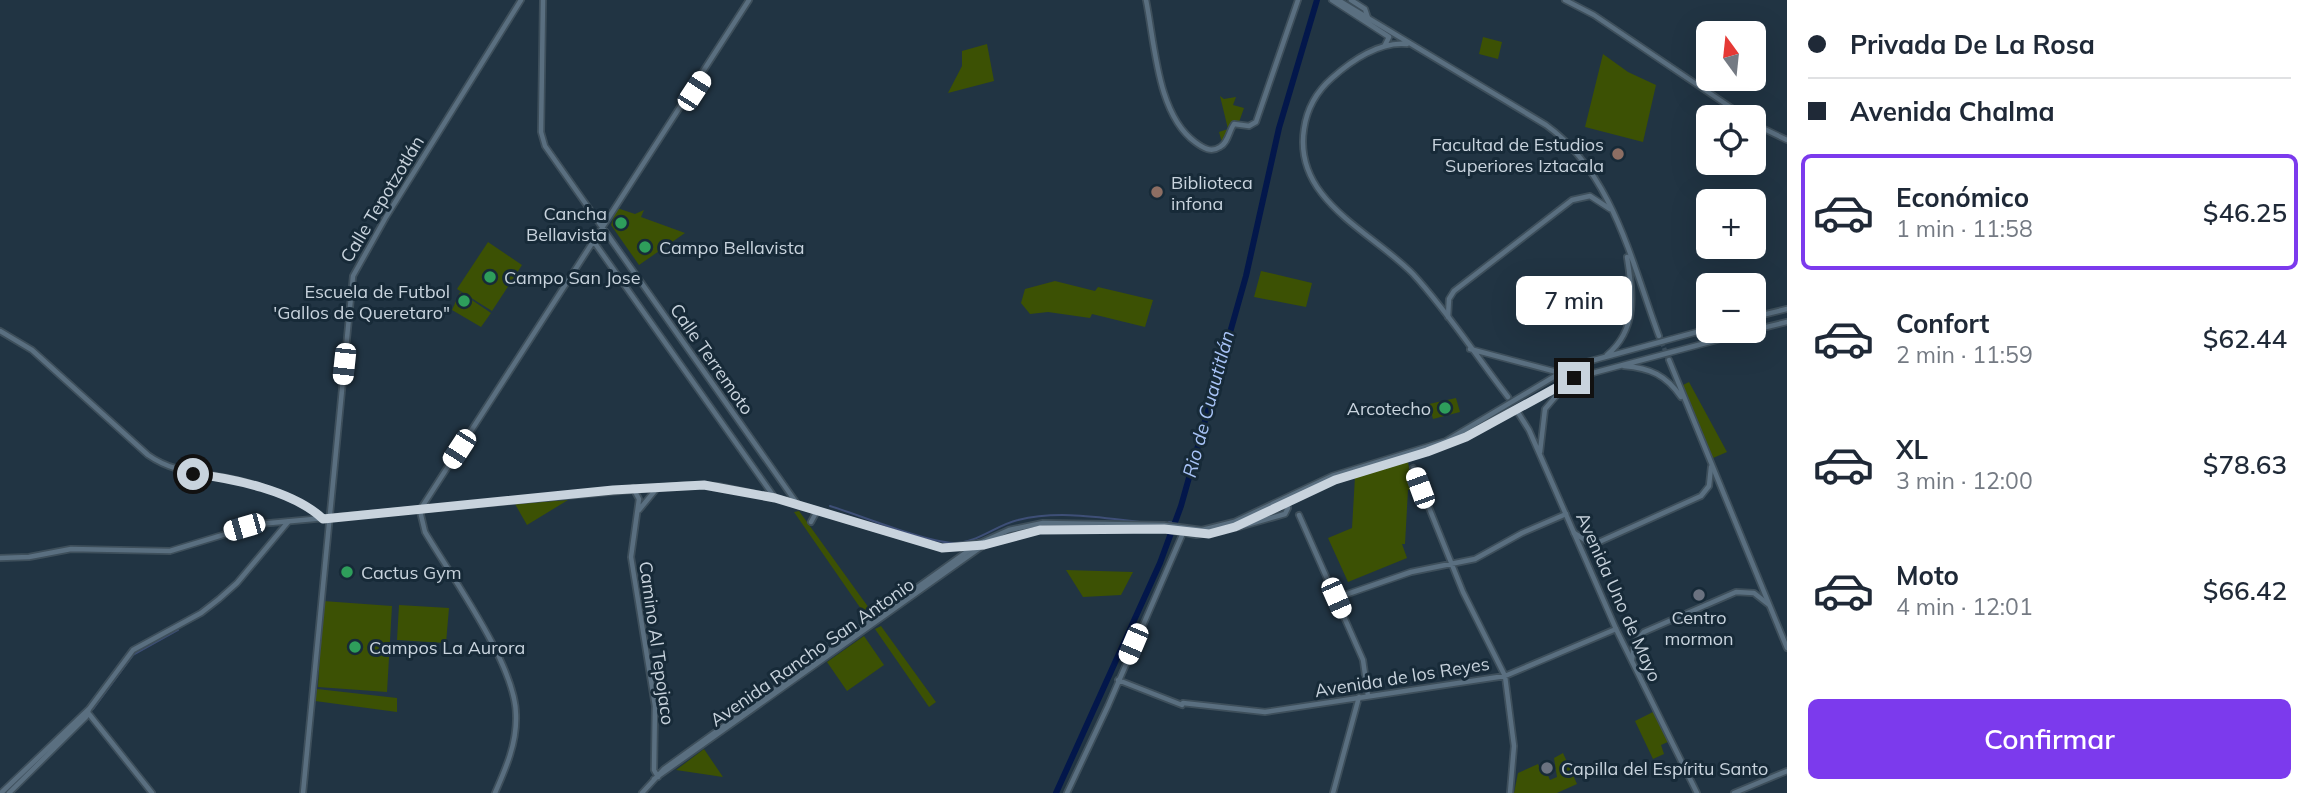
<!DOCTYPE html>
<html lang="es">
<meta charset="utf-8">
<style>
:root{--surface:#fff;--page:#f6f6f7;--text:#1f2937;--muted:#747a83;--line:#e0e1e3;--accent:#7c3aed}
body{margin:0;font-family:Mulish,sans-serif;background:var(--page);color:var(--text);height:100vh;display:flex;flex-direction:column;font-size:26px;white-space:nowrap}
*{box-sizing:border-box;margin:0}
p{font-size:23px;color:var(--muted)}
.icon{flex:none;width:38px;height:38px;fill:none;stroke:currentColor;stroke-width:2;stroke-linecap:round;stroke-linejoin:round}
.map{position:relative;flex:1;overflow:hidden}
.sheet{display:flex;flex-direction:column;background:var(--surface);width:525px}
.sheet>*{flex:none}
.banner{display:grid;align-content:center;height:154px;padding:0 21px;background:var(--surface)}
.needle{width:46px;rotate:345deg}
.tools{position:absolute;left:1696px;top:21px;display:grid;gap:14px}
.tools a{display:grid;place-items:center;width:70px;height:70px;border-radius:10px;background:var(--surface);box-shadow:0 7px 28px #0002;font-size:35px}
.end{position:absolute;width:32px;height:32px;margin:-16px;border:9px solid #c8d3dd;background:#111;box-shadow:0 0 0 4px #111}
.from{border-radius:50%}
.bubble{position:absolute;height:49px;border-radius:10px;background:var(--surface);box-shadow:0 7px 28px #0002;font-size:23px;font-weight:600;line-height:49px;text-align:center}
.car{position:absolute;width:21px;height:42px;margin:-21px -10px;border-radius:9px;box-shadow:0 0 5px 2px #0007;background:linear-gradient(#fff 24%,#345 0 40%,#fff 0 76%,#345 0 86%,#fff 0)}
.banner b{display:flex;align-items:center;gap:24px;height:66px;font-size:26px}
.banner b+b{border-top:2px solid var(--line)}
.banner i{width:18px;height:18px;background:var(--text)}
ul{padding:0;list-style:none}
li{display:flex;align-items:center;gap:21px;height:116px;margin:0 14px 10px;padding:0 7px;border:4px solid transparent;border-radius:10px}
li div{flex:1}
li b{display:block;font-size:26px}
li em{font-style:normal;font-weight:600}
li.current{border-color:var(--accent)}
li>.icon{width:63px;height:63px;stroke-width:1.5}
.primary-button{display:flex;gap:14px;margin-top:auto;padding:14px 21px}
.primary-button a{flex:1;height:80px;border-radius:10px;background:var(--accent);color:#fff;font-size:28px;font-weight:600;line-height:80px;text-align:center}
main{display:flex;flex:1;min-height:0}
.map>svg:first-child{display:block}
.green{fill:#3c5104}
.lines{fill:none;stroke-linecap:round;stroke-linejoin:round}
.stream{stroke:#3e4f77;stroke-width:2}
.river{stroke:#03174b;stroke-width:6}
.secondary-tunnel{stroke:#3a4c5a;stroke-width:4.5;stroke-dasharray:4.5 2;stroke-linecap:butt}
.tertiary-casing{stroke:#3e4f5b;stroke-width:8}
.secondary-casing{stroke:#3e4f5b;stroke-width:8}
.tertiary{stroke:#5a6f80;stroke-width:4.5}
.secondary{stroke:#5a6f80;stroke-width:4.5}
.route{stroke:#c8d3dd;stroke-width:9}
.education-dot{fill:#8d6e63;stroke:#172a38;stroke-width:2.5}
.leisure-dot{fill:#2e9e5b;stroke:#172a38;stroke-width:2.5}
.worship-dot{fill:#6b7280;stroke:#172a38;stroke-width:2.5}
.labels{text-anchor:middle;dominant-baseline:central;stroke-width:6;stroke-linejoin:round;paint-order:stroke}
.poi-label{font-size:18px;fill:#c8d3dd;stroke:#172a38;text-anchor:start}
.street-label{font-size:18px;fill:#c8d3dd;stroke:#172a38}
.water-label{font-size:19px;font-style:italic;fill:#a8c3f6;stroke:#172a38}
</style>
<main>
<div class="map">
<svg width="1787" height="793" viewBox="0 0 1787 793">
<rect width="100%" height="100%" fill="#213443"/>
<path class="green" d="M1483,37l19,5 -4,17 -19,-5z
M987,44l7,37 -46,12 14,-27v-15z
M1603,54l25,18 28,13 -13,57 -58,-15z
M1220,96l4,3 12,-2 -3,8 11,3 -6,17 -15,21 -4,-14 9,-3z
M617,208l18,6 9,-4 -3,7 44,16 -46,32 -28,-40z
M488,242l34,23 -30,46 -35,-22z
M1261,271l51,12 -6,24 -52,-10z
M1055,281l40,10 3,-4 55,13 -8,27 -53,-13 -2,4 -42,-6 -18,2 -9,-11 4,-14z
M460,292l31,21 -10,14 -29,-17z
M1689,382l38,70 -14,6 -30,-73z
M1456,398l4,14 -27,7 -4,-15z
M1408,462l5,27 -5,1 -3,54h-3l5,14 -59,24 -20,-44 24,-10 3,-51z
M568,500l-41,25 -12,-21z
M799,511l75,104 -6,4 -74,-107z
M1066,570l67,2 -12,23 -38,2z
M323,601l69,5 -5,86 -69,-5z
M399,605l50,3 -3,35 -49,-3z
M881,626l55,76 -7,5 -54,-78z
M864,636l20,29 -37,26 -20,-29z
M317,689l80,9v14l-82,-11z
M1655,711l15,30 -9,4 3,9 -11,5 -18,-38z
M704,749l19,28 -47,-7z
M1563,753l14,31 -20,9h-43l4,-20 20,-9 3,7 4,-2 5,11 7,-3 -3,-19z"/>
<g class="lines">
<path class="stream" d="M830,506c32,10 93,35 123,37 23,1 43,-18 65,-23 43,-11 90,-1 133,3
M1169,522l6,1
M93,709l40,-54 45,-25"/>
<path class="river" d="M1056,793l104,-230 21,-57 65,-230 33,-148 38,-128"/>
<path class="secondary-tunnel" d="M1659,336l10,24"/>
<defs>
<path id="tertiary" d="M543,0l-2,132 4,14 253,359
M1146,0c9,44 11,114 49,142 8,6 16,11 25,5 8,-4 9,-16 14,-23l15,2 7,-4 42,-122
M1351,0l14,9 3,9
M1565,0l29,15 151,102
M1754,124l33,16
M594,242l181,256
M1448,317l1,-18 5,-8 118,-91 18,-4 20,13
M0,331l32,19 116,105c27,19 53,17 84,24 28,6 70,20 91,40
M1413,468l50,124 42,84 9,70 -4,47
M633,488l6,11 -8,58 24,149 -1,64 4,7
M420,510l329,-510
M639,510l19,-23
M1299,515l64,145 5,36
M1574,533l13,8 12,1 102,-46 8,-10 2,-19
M1336,598l75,-26 64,-13 47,-26 44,-19
M1632,660l2,-16 10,-12 92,-40 18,1 14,11
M1118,680l64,25
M1183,703l82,9 240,-36 111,-47
M89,714l63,79
M654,779l330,-234
M1,793l88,-84 44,-59 68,-37 18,-14 18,-16 51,-61
M9,793l77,-76 3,-8
M642,793l22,-24 315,-226
M1067,793l41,-87 75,-173
M1333,793l26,-96
M1734,793l53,-22"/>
<path id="secondary" d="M1332,0l57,37 -4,8
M1338,0l208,125c67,48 86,139 113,211
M1407,44c-27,-3 -56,17 -75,34 -16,14 -25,30 -28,51 -11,71 67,102 109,145 35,38 63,82 95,123
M1754,317l33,-8
M1754,330l33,-8
M1470,349l87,23
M1607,355c31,-26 26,-61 20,-98
M1669,360l118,288
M1624,366c26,2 42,9 57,31
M1517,411l12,19 87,199 81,164
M1540,452l5,-43 23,-27
M420,511l5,21c26,44 91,133 91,183 1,28 -10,53 -21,78
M811,522l6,-11
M1239,527l46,-13 3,-6 -2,-6
M980,543l4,2 56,-15 124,-1 32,6 24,-4 115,-51 92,-28 39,-15 108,-59 177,-47
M0,558l29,-1 42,-8 99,2 89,-27 428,-39 31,1 57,12 167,50 38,-5 29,-13 34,-7 121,2 38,5 32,-8 98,-46 114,-35 126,-75 136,-37
M303,793l50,-517 33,-59 135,-217"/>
</defs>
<use href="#tertiary" class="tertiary-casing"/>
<use href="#secondary" class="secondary-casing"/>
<use href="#tertiary" class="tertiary"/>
<use href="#secondary" class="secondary"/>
</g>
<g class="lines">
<path class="route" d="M193,474c39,4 101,17 130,45l290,-29 91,-5 71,13 167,50 42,-3 56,-15 124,-1 45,5 26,-7 100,-47 92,-28 39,-15 108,-59"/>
</g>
<g class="education-dot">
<circle cx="1618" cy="154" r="7"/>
<circle cx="1157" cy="192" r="7"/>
</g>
<g class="leisure-dot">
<circle cx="621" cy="223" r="7"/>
<circle cx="645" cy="247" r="7"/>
<circle cx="490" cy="277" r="7"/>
<circle cx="464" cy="301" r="7"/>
<circle cx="1445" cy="408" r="7"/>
<circle cx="347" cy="572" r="7"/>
<circle cx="355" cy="647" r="7"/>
</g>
<g class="worship-dot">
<circle cx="1699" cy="595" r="7"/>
<circle cx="1547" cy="768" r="7"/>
</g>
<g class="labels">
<g class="poi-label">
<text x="1604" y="144" text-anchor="end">Facultad de Estudios<tspan x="1604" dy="21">Superiores Iztacala</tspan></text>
<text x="1171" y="182">Biblioteca<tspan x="1171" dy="21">infona</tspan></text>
<text x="607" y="213" text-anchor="end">Cancha<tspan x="607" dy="21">Bellavista</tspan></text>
<text x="659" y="247">Campo Bellavista</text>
<text x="504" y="277">Campo San Jose</text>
<text x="450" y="291" text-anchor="end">Escuela de Futbol<tspan x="450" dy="21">'Gallos de Queretaro"</tspan></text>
<text x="1431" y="408" text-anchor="end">Arcotecho</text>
<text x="361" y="572">Cactus Gym</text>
<text x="1699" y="617" text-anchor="middle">Centro<tspan x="1699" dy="21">mormon</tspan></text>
<text x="369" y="647">Campos La Aurora</text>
<text x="1561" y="768">Capilla del Espíritu Santo</text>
</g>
<g class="street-label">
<text transform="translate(382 199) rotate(-59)">Calle Tepotzotlán</text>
<text transform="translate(712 359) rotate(55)">Calle Terremoto</text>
<text transform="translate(1619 597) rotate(66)">Avenida Uno de Mayo</text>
<text transform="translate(657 643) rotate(82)">Camino Al Tepojaco</text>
<text transform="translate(812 652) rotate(-35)">Avenida Rancho San Antonio</text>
<text transform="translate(1402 677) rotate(-9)">Avenida de los Reyes</text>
</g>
<g class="water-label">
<text transform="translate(1208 404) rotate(-75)">Rio de Cuautitlán</text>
</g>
</g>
</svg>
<div class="tools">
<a><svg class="needle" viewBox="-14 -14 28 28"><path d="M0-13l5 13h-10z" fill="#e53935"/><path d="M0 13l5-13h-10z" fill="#747a83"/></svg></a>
<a><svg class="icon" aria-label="locate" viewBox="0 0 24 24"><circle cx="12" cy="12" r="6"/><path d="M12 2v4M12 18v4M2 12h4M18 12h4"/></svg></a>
<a>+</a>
<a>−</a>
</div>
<i class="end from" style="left:193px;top:474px"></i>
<i class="end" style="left:1574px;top:378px"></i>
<div class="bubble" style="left:1516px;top:276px;width:116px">7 min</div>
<i class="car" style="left:694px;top:91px;rotate:33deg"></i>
<i class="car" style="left:344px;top:364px;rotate:186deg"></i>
<i class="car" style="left:459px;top:449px;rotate:213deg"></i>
<i class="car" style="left:1420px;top:488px;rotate:340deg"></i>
<i class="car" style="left:244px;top:527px;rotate:254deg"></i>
<i class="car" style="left:1336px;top:598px;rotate:156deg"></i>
<i class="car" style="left:1133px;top:644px;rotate:203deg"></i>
</div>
<section class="sheet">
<div class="banner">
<b><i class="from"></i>Privada De La Rosa</b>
<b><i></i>Avenida Chalma</b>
</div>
<ul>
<li class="current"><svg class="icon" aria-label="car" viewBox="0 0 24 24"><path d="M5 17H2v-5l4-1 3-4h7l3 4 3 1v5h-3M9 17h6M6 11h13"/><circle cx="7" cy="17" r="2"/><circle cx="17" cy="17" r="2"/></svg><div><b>Económico</b><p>1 min · 11:58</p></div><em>$46.25</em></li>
<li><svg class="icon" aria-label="car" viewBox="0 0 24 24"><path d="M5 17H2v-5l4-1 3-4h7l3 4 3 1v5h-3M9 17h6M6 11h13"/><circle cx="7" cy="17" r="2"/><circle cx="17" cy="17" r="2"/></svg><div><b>Confort</b><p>2 min · 11:59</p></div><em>$62.44</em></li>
<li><svg class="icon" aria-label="car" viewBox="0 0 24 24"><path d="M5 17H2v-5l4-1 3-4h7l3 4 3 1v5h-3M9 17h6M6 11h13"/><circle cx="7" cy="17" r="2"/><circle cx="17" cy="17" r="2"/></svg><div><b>XL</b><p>3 min · 12:00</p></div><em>$78.63</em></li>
<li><svg class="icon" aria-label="car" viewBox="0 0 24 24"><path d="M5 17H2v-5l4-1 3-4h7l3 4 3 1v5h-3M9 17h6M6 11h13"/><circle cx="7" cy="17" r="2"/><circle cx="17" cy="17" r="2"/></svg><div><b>Moto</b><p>4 min · 12:01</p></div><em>$66.42</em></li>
</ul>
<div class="primary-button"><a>Confirmar</a></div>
</section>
</main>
